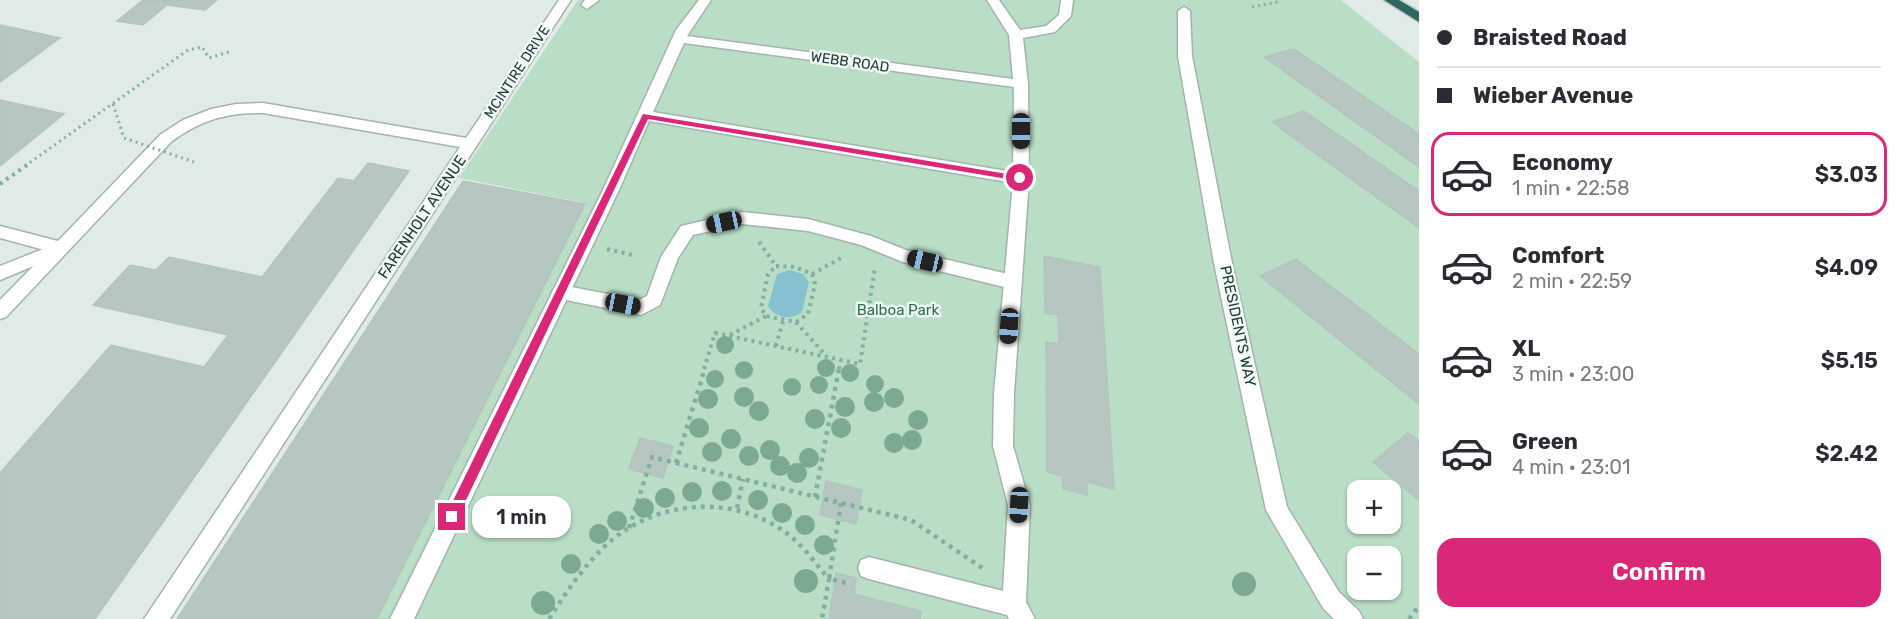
<!DOCTYPE html>
<meta charset="utf-8">
<style>
:root{--surface:#fff;--page:#f2f2f3;--text:#2b2b33;--muted:#7c7c81;--line:#e1e1e2;--accent:#db2777}
body{margin:0;font-family:Rubik,sans-serif;background:var(--page);color:var(--text);height:100vh;display:flex;flex-direction:column;font-size:22px;white-space:nowrap}
*{box-sizing:border-box;margin:0}
p{font-size:20px;color:var(--muted)}
.icon{flex:none;width:33px;height:33px;fill:none;stroke:currentColor;stroke-width:2;stroke-linecap:round;stroke-linejoin:round}
.map{position:relative;flex:1;overflow:hidden}
.side{display:flex;flex-direction:column;background:var(--surface);width:480px}
.side>*{flex:none}
.guide{display:grid;align-content:center;height:132px;padding:0 18px;background:var(--surface)}
.tools{position:absolute;left:1347px;top:480px;display:grid;gap:12px}
.tools a{display:grid;place-items:center;width:54px;height:54px;border-radius:12px;background:var(--surface);box-shadow:0 2px 4px #0004;font-size:30px}
.end{position:absolute;width:27px;height:27px;margin:-14px;border:8px solid #db2777;background:#fff;box-shadow:0 0 0 3px #fff}
.from{border-radius:50%}
.bubble{position:absolute;height:42px;border-radius:18px;background:var(--surface);box-shadow:0 2px 4px #0004;font-size:20px;font-weight:600;line-height:42px;text-align:center}
.car{position:absolute;width:18px;height:36px;margin:-18px -9px;border-radius:8px;box-shadow:0 0 4px 2px #0007;background:linear-gradient(#222 24%,#8ab4d8 0 40%,#222 0 76%,#8ab4d8 0 86%,#222 0)}
.guide b{display:flex;align-items:center;gap:21px;height:57px;font-size:22px}
.guide b+b{border-top:2px solid var(--line)}
.guide i{width:15px;height:15px;background:var(--text)}
ul{padding:0;list-style:none}
li{display:flex;align-items:center;gap:18px;height:84px;margin:0 12px 9px;padding:0 6px;border:3px solid transparent;border-radius:18px}
li div{flex:1}
li b{display:block;font-size:22px}
li em{font-style:normal;font-weight:600}
li.current{border-color:var(--accent)}
li>.icon{width:54px;height:54px;stroke-width:1.5}
.primary-button{display:flex;gap:12px;margin-top:auto;padding:12px 18px}
.primary-button a{flex:1;height:69px;border-radius:18px;background:var(--accent);color:#fff;font-size:24px;font-weight:600;line-height:69px;text-align:center}
main{display:flex;flex:1;min-height:0}
.map>svg:first-child{display:block}
.green{fill:#b9ddc5;fill-rule:evenodd}
.water{fill:#87c1d1}
.building{fill:#b6c6c0;stroke:#b3c5be;stroke-width:1.5}
.lines{fill:none;stroke-linecap:round;stroke-linejoin:round}
.service-casing{stroke:#a3b3ae;stroke-width:3}
.minor-casing{stroke:#a3b3ae;stroke-width:3}
.motorway-casing{stroke:#c1c8c7;stroke-width:3}
.path-far2{stroke:#80afa3;stroke-width:3;stroke-dasharray:2 4;stroke-linecap:butt}
.path-far1{stroke:#80afa3;stroke-width:4;stroke-dasharray:3 4.5;stroke-linecap:butt}
.path{stroke:#80afa3;stroke-width:4.5;stroke-dasharray:4 5;stroke-linecap:butt}
.service{fill:#fff;fill-rule:evenodd}
.minor{fill:#fff;fill-rule:evenodd}
.motorway{fill:#2c6860;fill-rule:evenodd}
.path-bridge{stroke:#80afa3;stroke-width:3;stroke-dasharray:2 4;stroke-linecap:butt}
.tree{fill:#7ca991}
.route{fill:#db2777}
.labels{text-anchor:middle;dominant-baseline:central;stroke-width:5;stroke-linejoin:round;paint-order:stroke}
.far-street-label{font-size:14px;fill:#213c36;stroke:#f1f8f5}
.street-label{font-size:15px;fill:#213c36;stroke:#f1f8f5}
.park-label{font-size:15px;fill:#2a734b;stroke:#f1f8f5}
</style>
<main>
<div class="map">
<svg width="1419" height="619" viewBox="0 0 1419 619">
<rect width="100%" height="100%" fill="#e0ebe7"/>
<path class="green" d="M578,0h763l78,62v557h-1043l209,-416 -126,-25zM1358,490h32v34h-32zM1358,556h32v34h-32z"/>
<path class="water" d="M790,270l13,4 6,8 -7,30c-11,9 -27,6 -34,-6l9,-32z"/>
<path class="building" d="M143,0h74l-12,10 -38,-5 -24,20 -26,-4z
M0,25l60,13 -60,44z
M1294,49l125,85v33l-155,-110z
M0,100l64,14 -64,52z
M1304,111l115,80v37l-147,-106z
M368,163l41,8 -314,448h-95v-146l111,-128 93,22 24,-32 -135,-30 37,-40 26,5 13,-13 93,20 76,-99 16,3z
M463,181l122,23 -208,415h-200z
M1044,256l56,11 14,222 -27,-7v13l-24,-6v-13l-16,-4 -1,-130 13,2 -1,-29 -13,-2z
M1296,259l123,95v50l-159,-128z
M1408,433l11,8v59l-46,-38z
M640,438l33,8 -10,32 -34,-9z
M826,481l36,9 -6,34 -36,-9z
M836,573l20,5 -2,16 67,17 -1,8h-91z"/>
<g class="lines">
<defs>
<path id="service" d="M742,212l66,7 63,17 35,14 106,25 6,2 3,5 -3,5 -6,2 -109,-27 -42,-17 -53,-14 -66,-7 -49,11 -15,23 -18,47 -19,10 -80,-16 -6,-2 -3,-5 3,-5 6,-2 78,15 8,-4 14,-39 20,-31z
M61,242l6,2 2,4 -2,4 -67,28v-14z"/>
<path id="minor" d="M559,0h12l-401,619h-26l316,-472 -197,-34c-35,-1 -63,7 -92,29l-165,175 -6,2v-19l48,-49 -48,-13v-12l58,15 103,-107 22,-14 28,-11 25,-5 27,-1 203,35z
M585,0h14l-12,9 -6,-4z
M699,0h12l-24,36 326,43 -4,-44 -22,-35h12l21,30 26,-4 13,-11 2,-15h12l-2,16 -16,16 -32,6 5,46 1,95 -15,214 -1,53 17,59 -4,97 9,17h-26l-2,-4 -138,-36 -8,-3 -3,-8 3,-8 8,-3 134,34 5,-86 -15,-59 1,-53 19,-210 -364,-62 -30,69 -205,429h-24l213,-429 73,-160zM684,43l330,44 -1,85 -360,-60z
M1184,7l6,4 2,45 40,207 55,244 52,85 20,19 4,8h-29l-11,-11 -57,-98 -52,-247 -36,-207v-45z"/>
<path id="motorway" d="M1384,0h15l20,12v10z"/>
</defs>
<use href="#service" class="service-casing"/>
<use href="#minor" class="minor-casing"/>
<use href="#motorway" class="motorway-casing"/>
<path class="path-far2" d="M1252,7l26,-5
M25,166l163,-116 14,-3 7,11 20,-6"/>
<path class="path-far1" d="M0,184l27,-19
M759,242l17,24
M607,249l25,6
M776,266l19,1 17,7 3,10 -7,30 -12,8 -30,-6 -5,-8 7,-34z
M812,274l31,-17
M796,322l31,35
M730,335l36,-19
M776,346l7,-25
M704,369l11,-36 145,31 15,-97
M839,369l2,-9"/>
<path class="path" d="M676,463l29,-95
M815,497l24,-129
M841,503l-12,76 18,4
M737,508l6,-29
M629,528l23,-71 259,63 73,49
M549,619c17,-26 33,-51 55,-72 52,-50 138,-55 192,-6 12,11 22,26 33,38l-7,40
M1409,619l10,-13"/>
<use href="#service" class="service"/>
<use href="#minor" class="minor"/>
<use href="#motorway" class="motorway"/>
<path class="path-bridge" d="M113,104l11,34 70,24"/>
</g>
<g class="tree">
<circle cx="725" cy="345" r="9"/>
<circle cx="826" cy="368" r="9"/>
<circle cx="744" cy="370" r="9"/>
<circle cx="850" cy="373" r="9"/>
<circle cx="715" cy="379" r="9"/>
<circle cx="875" cy="384" r="9"/>
<circle cx="819" cy="385" r="9"/>
<circle cx="792" cy="387" r="9"/>
<circle cx="744" cy="397" r="10"/>
<circle cx="894" cy="398" r="10"/>
<circle cx="708" cy="399" r="10"/>
<circle cx="874" cy="402" r="10"/>
<circle cx="845" cy="407" r="10"/>
<circle cx="759" cy="411" r="10"/>
<circle cx="815" cy="419" r="10"/>
<circle cx="918" cy="420" r="10"/>
<circle cx="699" cy="428" r="10"/>
<circle cx="841" cy="428" r="10"/>
<circle cx="731" cy="439" r="10"/>
<circle cx="912" cy="440" r="10"/>
<circle cx="894" cy="443" r="10"/>
<circle cx="770" cy="450" r="10"/>
<circle cx="712" cy="452" r="10"/>
<circle cx="749" cy="456" r="10"/>
<circle cx="809" cy="458" r="10"/>
<circle cx="780" cy="466" r="10"/>
<circle cx="797" cy="473" r="10"/>
<circle cx="722" cy="491" r="10"/>
<circle cx="692" cy="492" r="10"/>
<circle cx="665" cy="498" r="10"/>
<circle cx="758" cy="500" r="10"/>
<circle cx="644" cy="508" r="10"/>
<circle cx="782" cy="513" r="10"/>
<circle cx="617" cy="521" r="10"/>
<circle cx="805" cy="525" r="10"/>
<circle cx="599" cy="534" r="10"/>
<circle cx="824" cy="545" r="10"/>
<circle cx="571" cy="564" r="10"/>
<circle cx="806" cy="581" r="12"/>
<circle cx="1244" cy="584" r="12"/>
<circle cx="543" cy="603" r="12"/>
</g>
<path class="route" d="M643,114l377,62 5,2 -5,3 -372,-62 -192,402h-9v-8z"/>
<g class="labels">
<g class="far-street-label">
<text transform="translate(850 62) rotate(8)">WEBB ROAD</text>
<text transform="translate(517 72) rotate(-57)">MCINTIRE DRIVE</text>
</g>
<g class="street-label">
<text transform="translate(422 217) rotate(-56)">FARENHOLT AVENUE</text>
<text transform="translate(1238 326) rotate(78)">PRESIDENTS WAY</text>
</g>
<g class="park-label">
<text x="898" y="310">Balboa Park</text>
</g>
</g>
</svg>
<div class="tools">
<a>+</a>
<a>−</a>
</div>
<i class="end from" style="left:1020px;top:178px"></i>
<i class="end" style="left:452px;top:517px"></i>
<div class="bubble" style="left:472px;top:496px;width:99px">1 min</div>
<i class="car" style="left:1021px;top:131px;rotate:180deg"></i>
<i class="car" style="left:724px;top:222px;rotate:258deg"></i>
<i class="car" style="left:925px;top:261px;rotate:283deg"></i>
<i class="car" style="left:623px;top:304px;rotate:101deg"></i>
<i class="car" style="left:1009px;top:326px;rotate:184deg"></i>
<i class="car" style="left:1019px;top:505px;rotate:183deg"></i>
</div>
<section class="side">
<div class="guide">
<b><i class="from"></i>Braisted Road</b>
<b><i></i>Wieber Avenue</b>
</div>
<ul>
<li class="current"><svg class="icon" aria-label="car" viewBox="0 0 24 24"><path d="M5 17H2v-5l4-1 3-4h7l3 4 3 1v5h-3M9 17h6M6 11h13"/><circle cx="7" cy="17" r="2"/><circle cx="17" cy="17" r="2"/></svg><div><b>Economy</b><p>1 min · 22:58</p></div><em>$3.03</em></li>
<li><svg class="icon" aria-label="car" viewBox="0 0 24 24"><path d="M5 17H2v-5l4-1 3-4h7l3 4 3 1v5h-3M9 17h6M6 11h13"/><circle cx="7" cy="17" r="2"/><circle cx="17" cy="17" r="2"/></svg><div><b>Comfort</b><p>2 min · 22:59</p></div><em>$4.09</em></li>
<li><svg class="icon" aria-label="car" viewBox="0 0 24 24"><path d="M5 17H2v-5l4-1 3-4h7l3 4 3 1v5h-3M9 17h6M6 11h13"/><circle cx="7" cy="17" r="2"/><circle cx="17" cy="17" r="2"/></svg><div><b>XL</b><p>3 min · 23:00</p></div><em>$5.15</em></li>
<li><svg class="icon" aria-label="car" viewBox="0 0 24 24"><path d="M5 17H2v-5l4-1 3-4h7l3 4 3 1v5h-3M9 17h6M6 11h13"/><circle cx="7" cy="17" r="2"/><circle cx="17" cy="17" r="2"/></svg><div><b>Green</b><p>4 min · 23:01</p></div><em>$2.42</em></li>
</ul>
<div class="primary-button"><a>Confirm</a></div>
</section>
</main>
